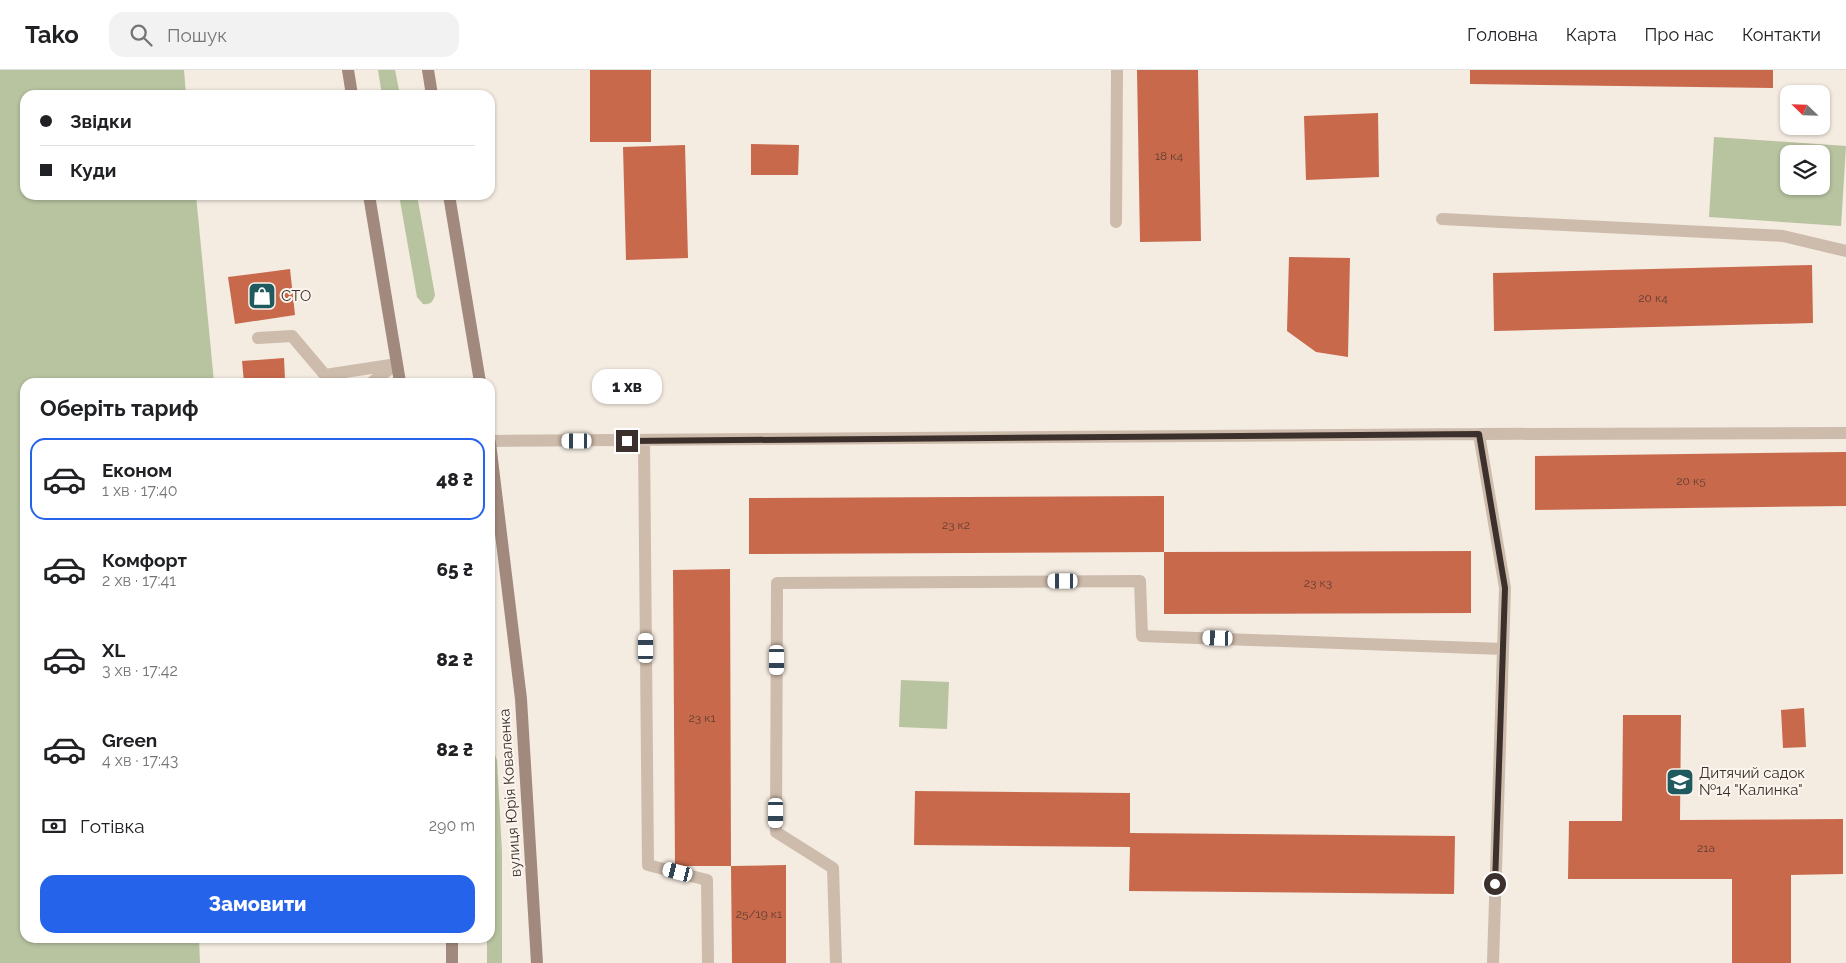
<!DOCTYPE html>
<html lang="uk">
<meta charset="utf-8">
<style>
:root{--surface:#fff;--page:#f2f2f2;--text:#202124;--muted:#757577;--line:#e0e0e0;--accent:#2563eb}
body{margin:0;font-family:Raleway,sans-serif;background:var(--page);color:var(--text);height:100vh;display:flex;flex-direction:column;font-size:19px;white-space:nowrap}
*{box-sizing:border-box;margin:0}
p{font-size:16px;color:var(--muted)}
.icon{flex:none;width:28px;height:28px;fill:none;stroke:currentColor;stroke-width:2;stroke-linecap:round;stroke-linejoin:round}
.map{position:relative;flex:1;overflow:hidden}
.panel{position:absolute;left:20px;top:308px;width:475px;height:565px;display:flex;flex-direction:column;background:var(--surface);border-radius:15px;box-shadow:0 1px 4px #0004}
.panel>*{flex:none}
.guide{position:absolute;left:20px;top:20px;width:475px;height:110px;border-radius:15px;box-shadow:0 1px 4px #0004;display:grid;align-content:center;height:110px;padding:0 20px;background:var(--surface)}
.needle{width:32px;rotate:293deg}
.buttons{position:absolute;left:1780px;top:15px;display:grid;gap:10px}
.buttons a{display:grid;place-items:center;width:50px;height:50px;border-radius:10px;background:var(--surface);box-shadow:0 1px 4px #0004;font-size:25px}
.end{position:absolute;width:22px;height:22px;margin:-11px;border:6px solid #3b302b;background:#fff;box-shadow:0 0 0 2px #fff}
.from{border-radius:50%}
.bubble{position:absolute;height:35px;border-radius:15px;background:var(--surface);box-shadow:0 1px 4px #0004;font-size:16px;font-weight:800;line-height:35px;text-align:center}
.car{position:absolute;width:15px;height:30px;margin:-15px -8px;border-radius:6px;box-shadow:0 0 4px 1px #0007;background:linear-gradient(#fff 24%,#345 0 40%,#fff 0 76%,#345 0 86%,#fff 0)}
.guide b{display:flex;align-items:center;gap:18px;height:48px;font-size:19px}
.guide b+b{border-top:1px solid var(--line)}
.guide i{width:12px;height:12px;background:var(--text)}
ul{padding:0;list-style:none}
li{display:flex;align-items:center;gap:15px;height:82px;margin:0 10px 8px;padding:0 10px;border:2px solid transparent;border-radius:15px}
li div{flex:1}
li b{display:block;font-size:19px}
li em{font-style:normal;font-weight:800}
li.active{border-color:var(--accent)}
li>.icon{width:45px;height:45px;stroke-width:1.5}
h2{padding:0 20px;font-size:22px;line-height:60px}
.pay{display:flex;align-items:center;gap:12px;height:55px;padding:0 20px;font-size:19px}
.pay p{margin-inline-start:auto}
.cta{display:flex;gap:10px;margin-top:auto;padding:10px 20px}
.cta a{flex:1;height:58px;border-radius:15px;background:var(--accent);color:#fff;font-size:20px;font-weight:800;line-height:58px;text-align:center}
header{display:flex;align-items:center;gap:30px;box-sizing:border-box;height:70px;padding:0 25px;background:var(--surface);border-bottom:1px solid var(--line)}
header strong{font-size:24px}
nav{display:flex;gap:28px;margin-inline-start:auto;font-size:18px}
.search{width:350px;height:45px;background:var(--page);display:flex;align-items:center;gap:12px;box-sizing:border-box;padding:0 18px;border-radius:15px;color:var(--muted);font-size:19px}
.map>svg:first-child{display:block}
.green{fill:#b8c4a0;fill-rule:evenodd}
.building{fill:#c8694b}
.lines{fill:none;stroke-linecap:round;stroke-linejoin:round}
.lane{stroke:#cdbbac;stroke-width:12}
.secondary{stroke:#a18a7d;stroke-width:12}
.route{stroke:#3b302b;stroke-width:6}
.labels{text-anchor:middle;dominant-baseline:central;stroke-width:4;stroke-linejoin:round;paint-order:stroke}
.number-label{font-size:12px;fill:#5e3e33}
.poi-label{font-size:15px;fill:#3b302b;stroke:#fbf5ee;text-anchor:start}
.street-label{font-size:15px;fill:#3b302b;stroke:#fbf5ee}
</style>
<header>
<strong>Tako</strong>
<div class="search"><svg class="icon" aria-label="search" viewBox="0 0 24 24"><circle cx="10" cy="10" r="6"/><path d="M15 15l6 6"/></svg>Пошук</div>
<nav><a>Головна</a><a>Карта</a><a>Про нас</a><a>Контакти</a></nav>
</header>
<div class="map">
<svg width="1846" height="893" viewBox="0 0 1846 893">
<rect width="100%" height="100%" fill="#f4ebe1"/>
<path class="green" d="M0,0h184l2,25h-161v100h171l18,187h-189v556h174l1,25h-200z
M378,0h17l5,25h-18z
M1714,67l132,9 -5,80 -132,-9zM1789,84h32v32h-32z
M399,125h18l18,100c-2,7 -5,10 -12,9l-6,-7z
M901,610l48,2 -2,47 -48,-2z
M490,682l5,3 2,5 5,92v111h-15v-25h3z"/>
<path class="building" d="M590,0h61v72h-61z
M1137,0h61l3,171 -61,1z
M1470,0h303v18l-303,-4z
M1378,43l1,64 -73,3 -2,-64z
M751,74l48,1 -1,30h-47z
M685,75l3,113 -62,2 -3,-113z
M1289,187l61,1 -2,99 -32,-5 -29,-21z
M1812,195l1,58 -319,8 -1,-58z
M290,199l5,46 -60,9 -7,-47z
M284,288l1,22 -41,2 -2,-21z
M1846,382v54l-311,4v-54z
M1164,426v56l-415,2v-56z
M1471,481v62l-307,1v-62z
M730,499l1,297 55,-1v98h-54l-1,-97h-56l-2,-296z
M1804,638l2,39 -23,1 -2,-38z
M1623,645h58l-1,105 163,-1v55l-52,1v88h-59v-84h-164l1,-58h53z
M915,721l215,2v40l325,3 -1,58 -325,-3 1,-44 -216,-2z"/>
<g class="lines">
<path class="lane" d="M1442,149l341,17 63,15
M1116,152l1,-152
M258,268l34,-2 33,39 72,-11
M372,312l22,-16
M490,371l989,-7
M644,371l4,424 59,15 1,83
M836,893l-3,-95 -57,-36 1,-249 363,-2 2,55 361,13
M1493,893l12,-375 -26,-154 367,-1"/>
<path class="secondary" d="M348,0l4,25
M428,0l4,25
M369,125l31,187
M449,125l31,187
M490,373l31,256 16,264
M452,868v25"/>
</g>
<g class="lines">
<path class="route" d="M627,371l852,-7 26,154 -10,296"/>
</g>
<defs>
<symbol id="shop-square" viewBox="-11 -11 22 22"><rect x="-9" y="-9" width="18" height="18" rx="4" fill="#1f5a5e" stroke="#fbf5ee"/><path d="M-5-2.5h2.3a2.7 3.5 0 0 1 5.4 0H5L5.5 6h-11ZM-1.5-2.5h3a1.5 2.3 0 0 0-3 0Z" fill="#fff"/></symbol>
<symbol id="school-square" viewBox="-11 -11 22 22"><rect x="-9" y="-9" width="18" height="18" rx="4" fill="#1f5a5e" stroke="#fbf5ee"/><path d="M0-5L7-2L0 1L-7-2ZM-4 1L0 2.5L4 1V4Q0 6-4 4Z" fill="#fff"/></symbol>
</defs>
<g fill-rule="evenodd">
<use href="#shop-square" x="246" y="210" width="32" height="32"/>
<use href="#school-square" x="1664" y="696" width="32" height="32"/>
</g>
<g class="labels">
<g class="number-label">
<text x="1169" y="86">18 к4</text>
<text x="1653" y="228">20 к4</text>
<text x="1691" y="411">20 к5</text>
<text x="956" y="455">23 к2</text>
<text x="1318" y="513">23 к3</text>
<text x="702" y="648">23 к1</text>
<text x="1706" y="778">21а</text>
<text x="759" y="844">25/19 к1</text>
</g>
<g class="poi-label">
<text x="281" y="226">СТО</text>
<text x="1699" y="703">Дитячий садок<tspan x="1699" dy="17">№14 "Калинка"</tspan></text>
</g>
<g class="street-label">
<text transform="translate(510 723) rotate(-94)">вулиця Юрія Коваленка</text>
</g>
</g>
</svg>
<div class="buttons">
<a><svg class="needle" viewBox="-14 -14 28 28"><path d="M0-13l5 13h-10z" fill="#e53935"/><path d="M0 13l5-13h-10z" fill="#757577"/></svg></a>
<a><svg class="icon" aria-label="layers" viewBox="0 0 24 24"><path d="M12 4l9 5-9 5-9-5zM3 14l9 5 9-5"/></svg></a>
</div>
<i class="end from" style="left:1495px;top:814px"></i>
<i class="end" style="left:627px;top:371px"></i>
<div class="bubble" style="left:592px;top:299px;width:70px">1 хв</div>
<i class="car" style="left:577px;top:371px;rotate:270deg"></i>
<i class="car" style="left:1063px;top:511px;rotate:270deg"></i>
<i class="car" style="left:1218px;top:568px;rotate:272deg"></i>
<i class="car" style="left:646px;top:578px;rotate:0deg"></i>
<i class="car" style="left:777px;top:590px;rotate:180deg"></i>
<i class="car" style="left:776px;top:743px;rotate:180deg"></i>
<i class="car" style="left:678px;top:802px;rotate:284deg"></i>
<div class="guide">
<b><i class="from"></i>Звідки</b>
<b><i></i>Куди</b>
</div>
<section class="panel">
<h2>Оберіть тариф</h2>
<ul>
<li class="active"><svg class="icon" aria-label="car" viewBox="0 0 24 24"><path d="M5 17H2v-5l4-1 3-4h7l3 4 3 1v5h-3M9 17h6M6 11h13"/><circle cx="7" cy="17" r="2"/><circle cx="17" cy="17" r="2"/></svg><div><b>Економ</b><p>1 хв · 17:40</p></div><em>48 ₴</em></li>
<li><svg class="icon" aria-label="car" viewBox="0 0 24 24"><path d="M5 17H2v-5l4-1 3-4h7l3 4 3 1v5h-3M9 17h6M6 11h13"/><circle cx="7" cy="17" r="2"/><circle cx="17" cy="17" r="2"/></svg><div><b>Комфорт</b><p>2 хв · 17:41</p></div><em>65 ₴</em></li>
<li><svg class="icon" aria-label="car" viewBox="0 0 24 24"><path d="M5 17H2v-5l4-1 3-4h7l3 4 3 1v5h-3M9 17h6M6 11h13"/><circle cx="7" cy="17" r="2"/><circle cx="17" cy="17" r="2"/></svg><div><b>XL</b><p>3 хв · 17:42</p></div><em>82 ₴</em></li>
<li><svg class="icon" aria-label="car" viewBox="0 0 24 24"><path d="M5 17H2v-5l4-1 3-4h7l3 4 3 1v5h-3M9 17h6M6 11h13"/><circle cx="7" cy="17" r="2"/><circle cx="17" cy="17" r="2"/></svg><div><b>Green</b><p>4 хв · 17:43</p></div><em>82 ₴</em></li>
</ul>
<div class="pay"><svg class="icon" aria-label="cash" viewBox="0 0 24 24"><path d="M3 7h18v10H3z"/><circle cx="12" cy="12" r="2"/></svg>Готівка<p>290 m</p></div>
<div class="cta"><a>Замовити</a></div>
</section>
</div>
